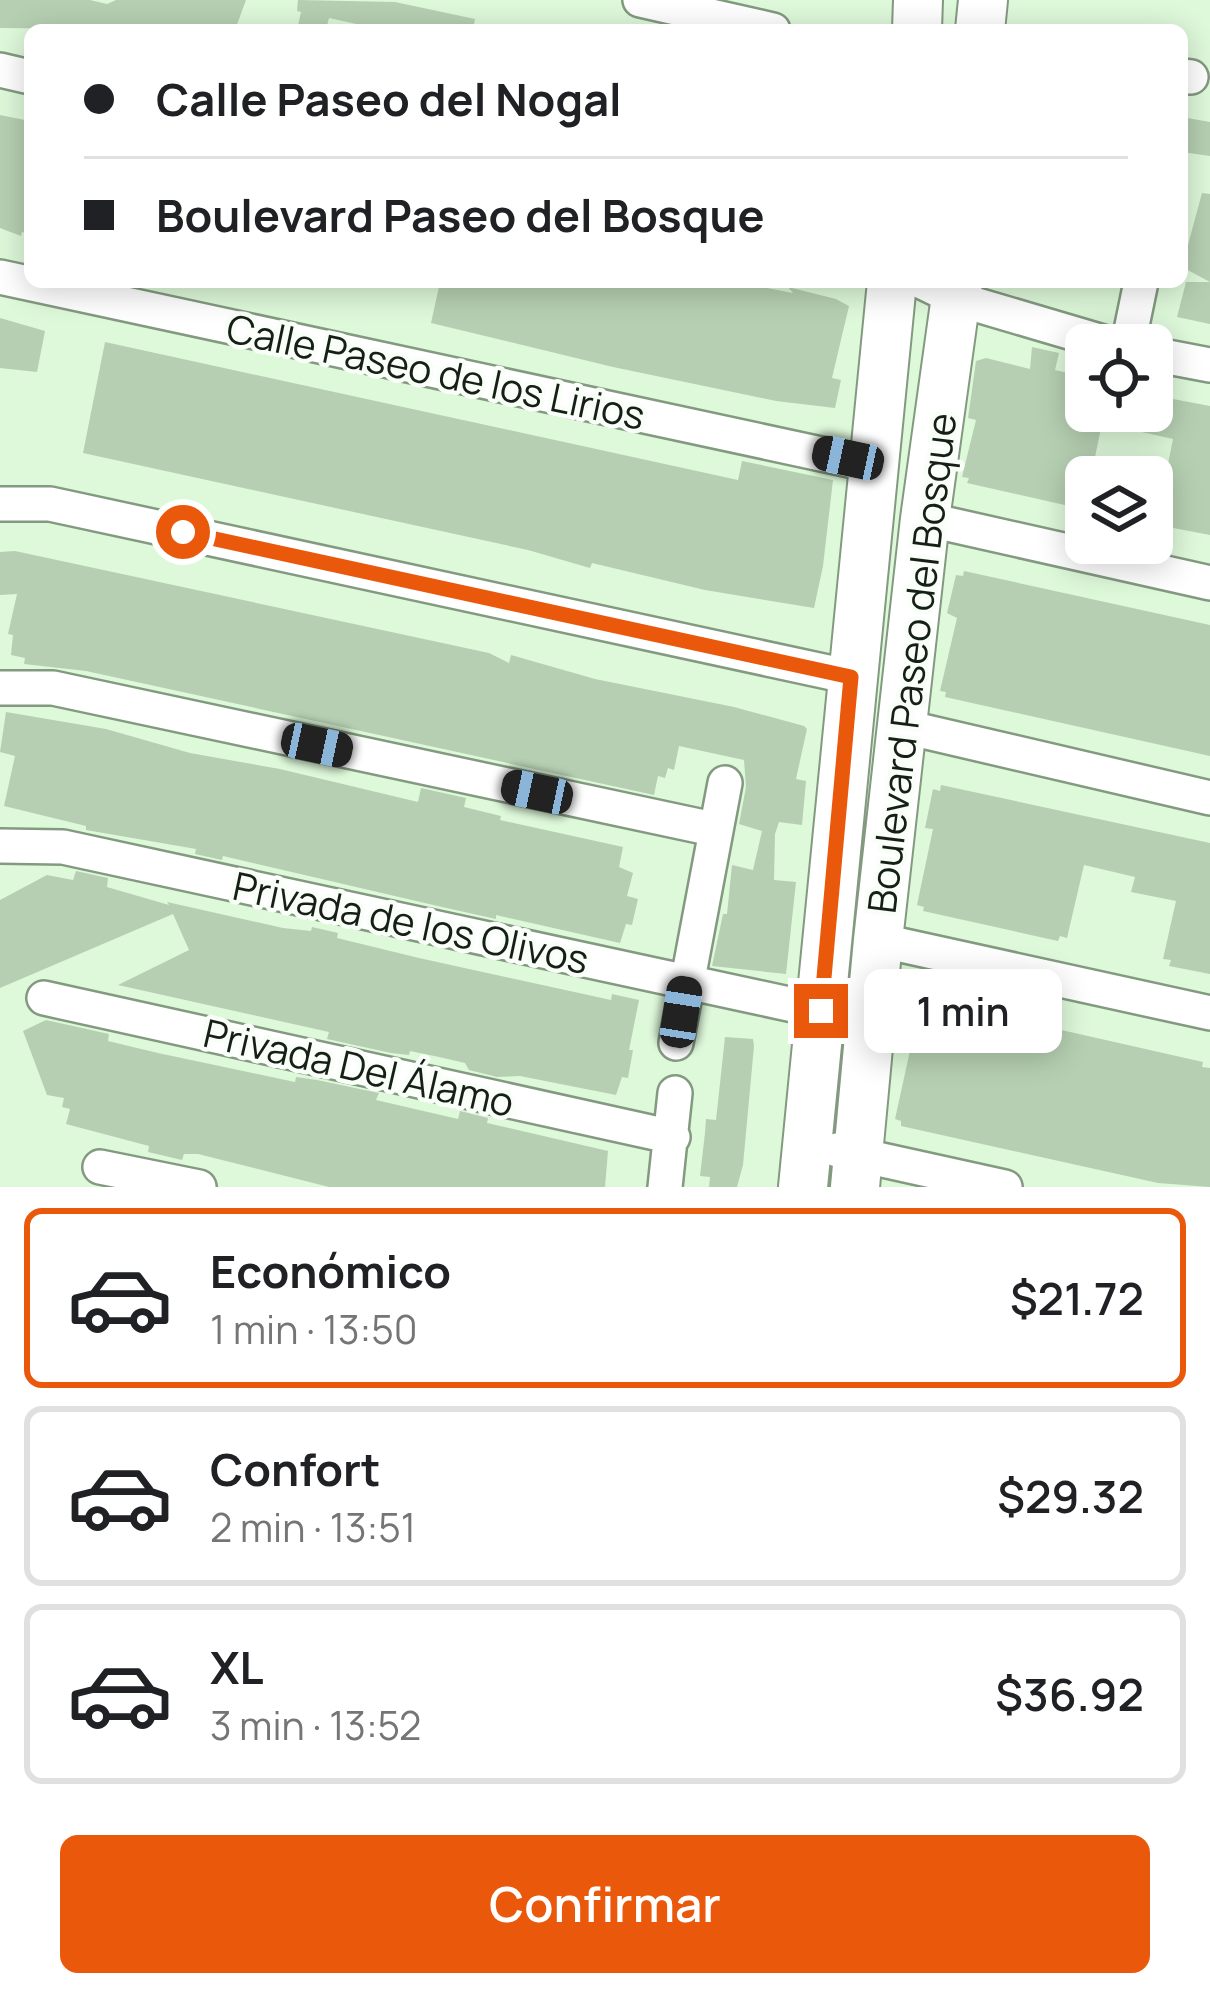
<!DOCTYPE html>
<html lang="es">
<meta charset="utf-8">
<style>
:root{--surface:#fff;--page:#f6f6f6;--text:#202124;--muted:#757577;--line:#e0e0e0;--accent:#ea580c}
body{margin:0;font-family:Manrope,sans-serif;background:var(--page);color:var(--text);height:100vh;display:flex;flex-direction:column;font-size:45px;white-space:nowrap}
*{box-sizing:border-box;margin:0}
p{font-size:39px;color:var(--muted)}
.icon{flex:none;width:66px;height:66px;fill:none;stroke:currentColor;stroke-width:2;stroke-linecap:round;stroke-linejoin:round}
.map{position:relative;height:1187px;overflow:hidden}
.side{display:flex;flex-direction:column;background:var(--surface);flex:1}
.side>*{flex:none}
.banner{position:absolute;left:24px;top:24px;width:1164px;height:264px;border-radius:18px;box-shadow:0 6px 30px #0003;display:grid;align-content:center;height:264px;padding:0 60px;background:var(--surface)}
.fabs{position:absolute;left:1065px;top:324px;display:grid;gap:24px}
.fabs a{display:grid;place-items:center;width:108px;height:108px;border-radius:18px;background:var(--surface);box-shadow:0 6px 30px #0003;font-size:60px}
.end{position:absolute;width:54px;height:54px;margin:-27px;border:15px solid #ea580c;background:#fff;box-shadow:0 0 0 6px #fff}
.from{border-radius:50%}
.bubble{position:absolute;height:84px;border-radius:18px;background:var(--surface);box-shadow:0 6px 30px #0003;font-size:39px;font-weight:600;line-height:84px;text-align:center}
.car{position:absolute;width:36px;height:72px;margin:-36px -18px;border-radius:15px;box-shadow:0 0 9px 3px #0007;background:linear-gradient(#222 24%,#8ab4d8 0 40%,#222 0 76%,#8ab4d8 0 86%,#222 0)}
.banner b{display:flex;align-items:center;gap:42px;height:114px;font-size:45px}
.banner b+b{border-top:3px solid var(--line)}
.banner i{width:30px;height:30px;background:var(--text)}
ul{padding:21px 0 0;list-style:none}
li{display:flex;align-items:center;gap:36px;height:180px;margin:0 24px 18px;padding:0 36px;border:6px solid var(--line);border-radius:18px}
li div{flex:1}
li b{display:block;font-size:45px}
li em{font-style:normal;font-weight:600}
li.active{border-color:var(--accent)}
li>.icon{width:108px;height:108px;stroke-width:1.5}
.button{display:flex;gap:24px;margin-top:auto;padding:24px 60px}
.button a{flex:1;height:138px;border-radius:18px;background:var(--accent);color:#fff;font-size:48px;font-weight:600;line-height:138px;text-align:center}
.map>svg:first-child{display:block}
.building{fill:#b6cfb2}
.lines{fill:none;stroke-linecap:round;stroke-linejoin:round}
.street-casing{stroke:#839a80;stroke-width:38}
.secondary-casing{stroke:#839a80;stroke-width:52}
.street{stroke:#fff;stroke-width:33}
.secondary{stroke:#fff;stroke-width:48}
.route{stroke:#ea580c;stroke-width:15}
.labels{text-anchor:middle;dominant-baseline:central;stroke-width:9;stroke-linejoin:round;paint-order:stroke}
.street-label{font-size:39px;fill:#161f15;stroke:#f9fef8}
</style>
<div class="map">
<svg width="1210" height="1187" viewBox="0 0 1210 1187">
<rect width="100%" height="100%" fill="#def8da"/>
<path class="building" d="M0,0h90l17,4 9,-4h130l-11,30 -235,-2z
M298,0l97,2 80,17 -2,11h-89l-55,-12 -3,12h-29l4,-18 -4,-1z
M0,115l30,6v113l-8,-2 -1,4 -21,-8z
M1182,117l28,5v34l-28,-4z
M1202,193l8,1v130l-33,-7 9,-35h24l-28,-15z
M440,282h297l56,11 -5,-6 48,12 13,7 -17,72 9,2 -6,28 -59,-7 -163,-34 -182,-44z
M0,318l45,13 -8,41 -37,-4z
M105,342l633,138 4,-19 91,19 -10,86 -9,42 -109,-18 -113,-27 -2,5 -62,-18 -445,-97z
M1032,347l27,6 -4,17 31,7v34h66v-16l58,11v129l-47,-9 1,-6 -7,-1 16,-80 -71,-16 -11,54h-5v27l-7,-2 -1,6 -111,-25 2,-5 -7,-1 14,-57 -8,-2 8,-57 10,-3 44,11z
M15,551l474,102 20,10 2,-8 84,24 139,28 70,19 3,3 -11,50 10,2 -4,44 -23,-3 -4,12 -1,46 22,2 -10,92 -74,-8 11,-52h4l5,-49 21,5 9,-39 -23,-7 7,-37 -2,-27 -65,-14 -5,24 -6,-2 -3,10 -7,-2 -4,19 -568,-124 -62,-7 1,-6 -14,-3 2,-20 -5,-1 9,-40 -17,1v-43z
M964,571l246,54v131l-265,-59 1,-5 -6,-1 17,-73 -10,-5 9,-38 7,1z
M6,712l100,17 84,24 90,16 138,33 3,-14 45,10 -2,9 37,9 -1,4 123,27 -4,20 14,6 -6,23 11,3 -6,26 -6,-1 -6,19 -124,-28v4l-54,-12 -219,-51 -1,4 -27,-6 1,-5 -110,-19v-4l-82,-20 11,-50 -15,-4z
M941,785l269,58v131l-41,-8 2,-6 -8,-1 13,-58 -45,-9 4,-15 -51,-12 -17,73 -7,-2 -2,5 -135,-30 1,-4 -7,-2 16,-76 -8,-1 8,-39 7,2z
M76,871l32,7 -1,9 62,18 -2,-3 116,26 28,3 1,-4 26,6 -1,5 82,20 192,42 1,-6 27,6 -10,50h4l-5,28 -6,-1 -6,18 -96,-19 -23,1 -28,-7 -4,-7 -26,-6 -29,-6 -1,4 -18,-2 -64,-14 2,-7 -211,-47 71,-35 -16,-36 -173,74v-88l47,-25 26,5z
M919,998l284,64 -1,5 8,1v119l-52,-4 -257,-57v-5l-6,-2 16,-73 -9,-4 9,-39 6,2z
M46,1020l63,14 -1,7 50,12 137,29 1,-5 21,3 62,13 -3,7 82,19 2,-8 28,7 -1,5 121,28 -3,36h-276l-131,-33h-14l-2,6 -34,-8 1,-6 -83,-22 4,-15 -8,-2 2,-9 -17,-3 -24,-64z
M725,1037l28,2 1,7 -11,119 -6,22h-28l1,-10 -10,-1 5,-43 1,-14 10,1z"/>
<g class="lines">
<defs>
<path id="street" d="M640,0l133,30
M0,70l30,7
M1182,76l9,1
M0,277l872,188
M922,282l35,17 156,46
M1128,345l13,-63
M1152,354l58,11
M0,504h50l801,173
M925,519l285,64
M0,688h53l660,141
M901,726l309,72
M0,846l63,1 758,164
M878,940l332,73
M44,998l629,139
M676,1043l49,-260
M837,1150l168,37
M100,1167l99,20
M665,1187l10,-94"/>
<path id="secondary" d="M917,30l1,-30
M980,30l3,-30
M803,1187l89,-905
M855,1187l23,-247 47,-421 33,-237"/>
</defs>
<use href="#street" class="street-casing"/>
<use href="#secondary" class="secondary-casing"/>
<use href="#street" class="street"/>
<use href="#secondary" class="secondary"/>
</g>
<g class="lines">
<path class="route" d="M183,532l668,145 -30,334"/>
</g>
<g class="labels">
<g class="street-label">
<text transform="translate(436 371) rotate(12)">Calle Paseo de los Lirios</text>
<text transform="translate(911 663) rotate(-83)">Boulevard Paseo del Bosque</text>
<text transform="translate(411 922) rotate(12)">Privada de los Olivos</text>
<text transform="translate(359 1067) rotate(13)">Privada Del Álamo</text>
</g>
</g>
</svg>
<div class="fabs">
<a><svg class="icon" aria-label="locate" viewBox="0 0 24 24"><circle cx="12" cy="12" r="6"/><path d="M12 2v4M12 18v4M2 12h4M18 12h4"/></svg></a>
<a><svg class="icon" aria-label="layers" viewBox="0 0 24 24"><path d="M12 4l9 5-9 5-9-5zM3 14l9 5 9-5"/></svg></a>
</div>
<i class="end from" style="left:183px;top:532px"></i>
<i class="end" style="left:821px;top:1011px"></i>
<div class="bubble" style="left:864px;top:969px;width:198px">1 min</div>
<i class="car" style="left:848px;top:458px;rotate:282deg"></i>
<i class="car" style="left:317px;top:745px;rotate:102deg"></i>
<i class="car" style="left:537px;top:792px;rotate:282deg"></i>
<i class="car" style="left:681px;top:1012px;rotate:9deg"></i>
<div class="banner">
<b><i class="from"></i>Calle Paseo del Nogal</b>
<b><i></i>Boulevard Paseo del Bosque</b>
</div>
</div>
<section class="side">
<ul>
<li class="active"><svg class="icon" aria-label="car" viewBox="0 0 24 24"><path d="M5 17H2v-5l4-1 3-4h7l3 4 3 1v5h-3M9 17h6M6 11h13"/><circle cx="7" cy="17" r="2"/><circle cx="17" cy="17" r="2"/></svg><div><b>Económico</b><p>1 min · 13:50</p></div><em>$21.72</em></li>
<li><svg class="icon" aria-label="car" viewBox="0 0 24 24"><path d="M5 17H2v-5l4-1 3-4h7l3 4 3 1v5h-3M9 17h6M6 11h13"/><circle cx="7" cy="17" r="2"/><circle cx="17" cy="17" r="2"/></svg><div><b>Confort</b><p>2 min · 13:51</p></div><em>$29.32</em></li>
<li><svg class="icon" aria-label="car" viewBox="0 0 24 24"><path d="M5 17H2v-5l4-1 3-4h7l3 4 3 1v5h-3M9 17h6M6 11h13"/><circle cx="7" cy="17" r="2"/><circle cx="17" cy="17" r="2"/></svg><div><b>XL</b><p>3 min · 13:52</p></div><em>$36.92</em></li>
</ul>
<div class="button"><a>Confirmar</a></div>
</section>
